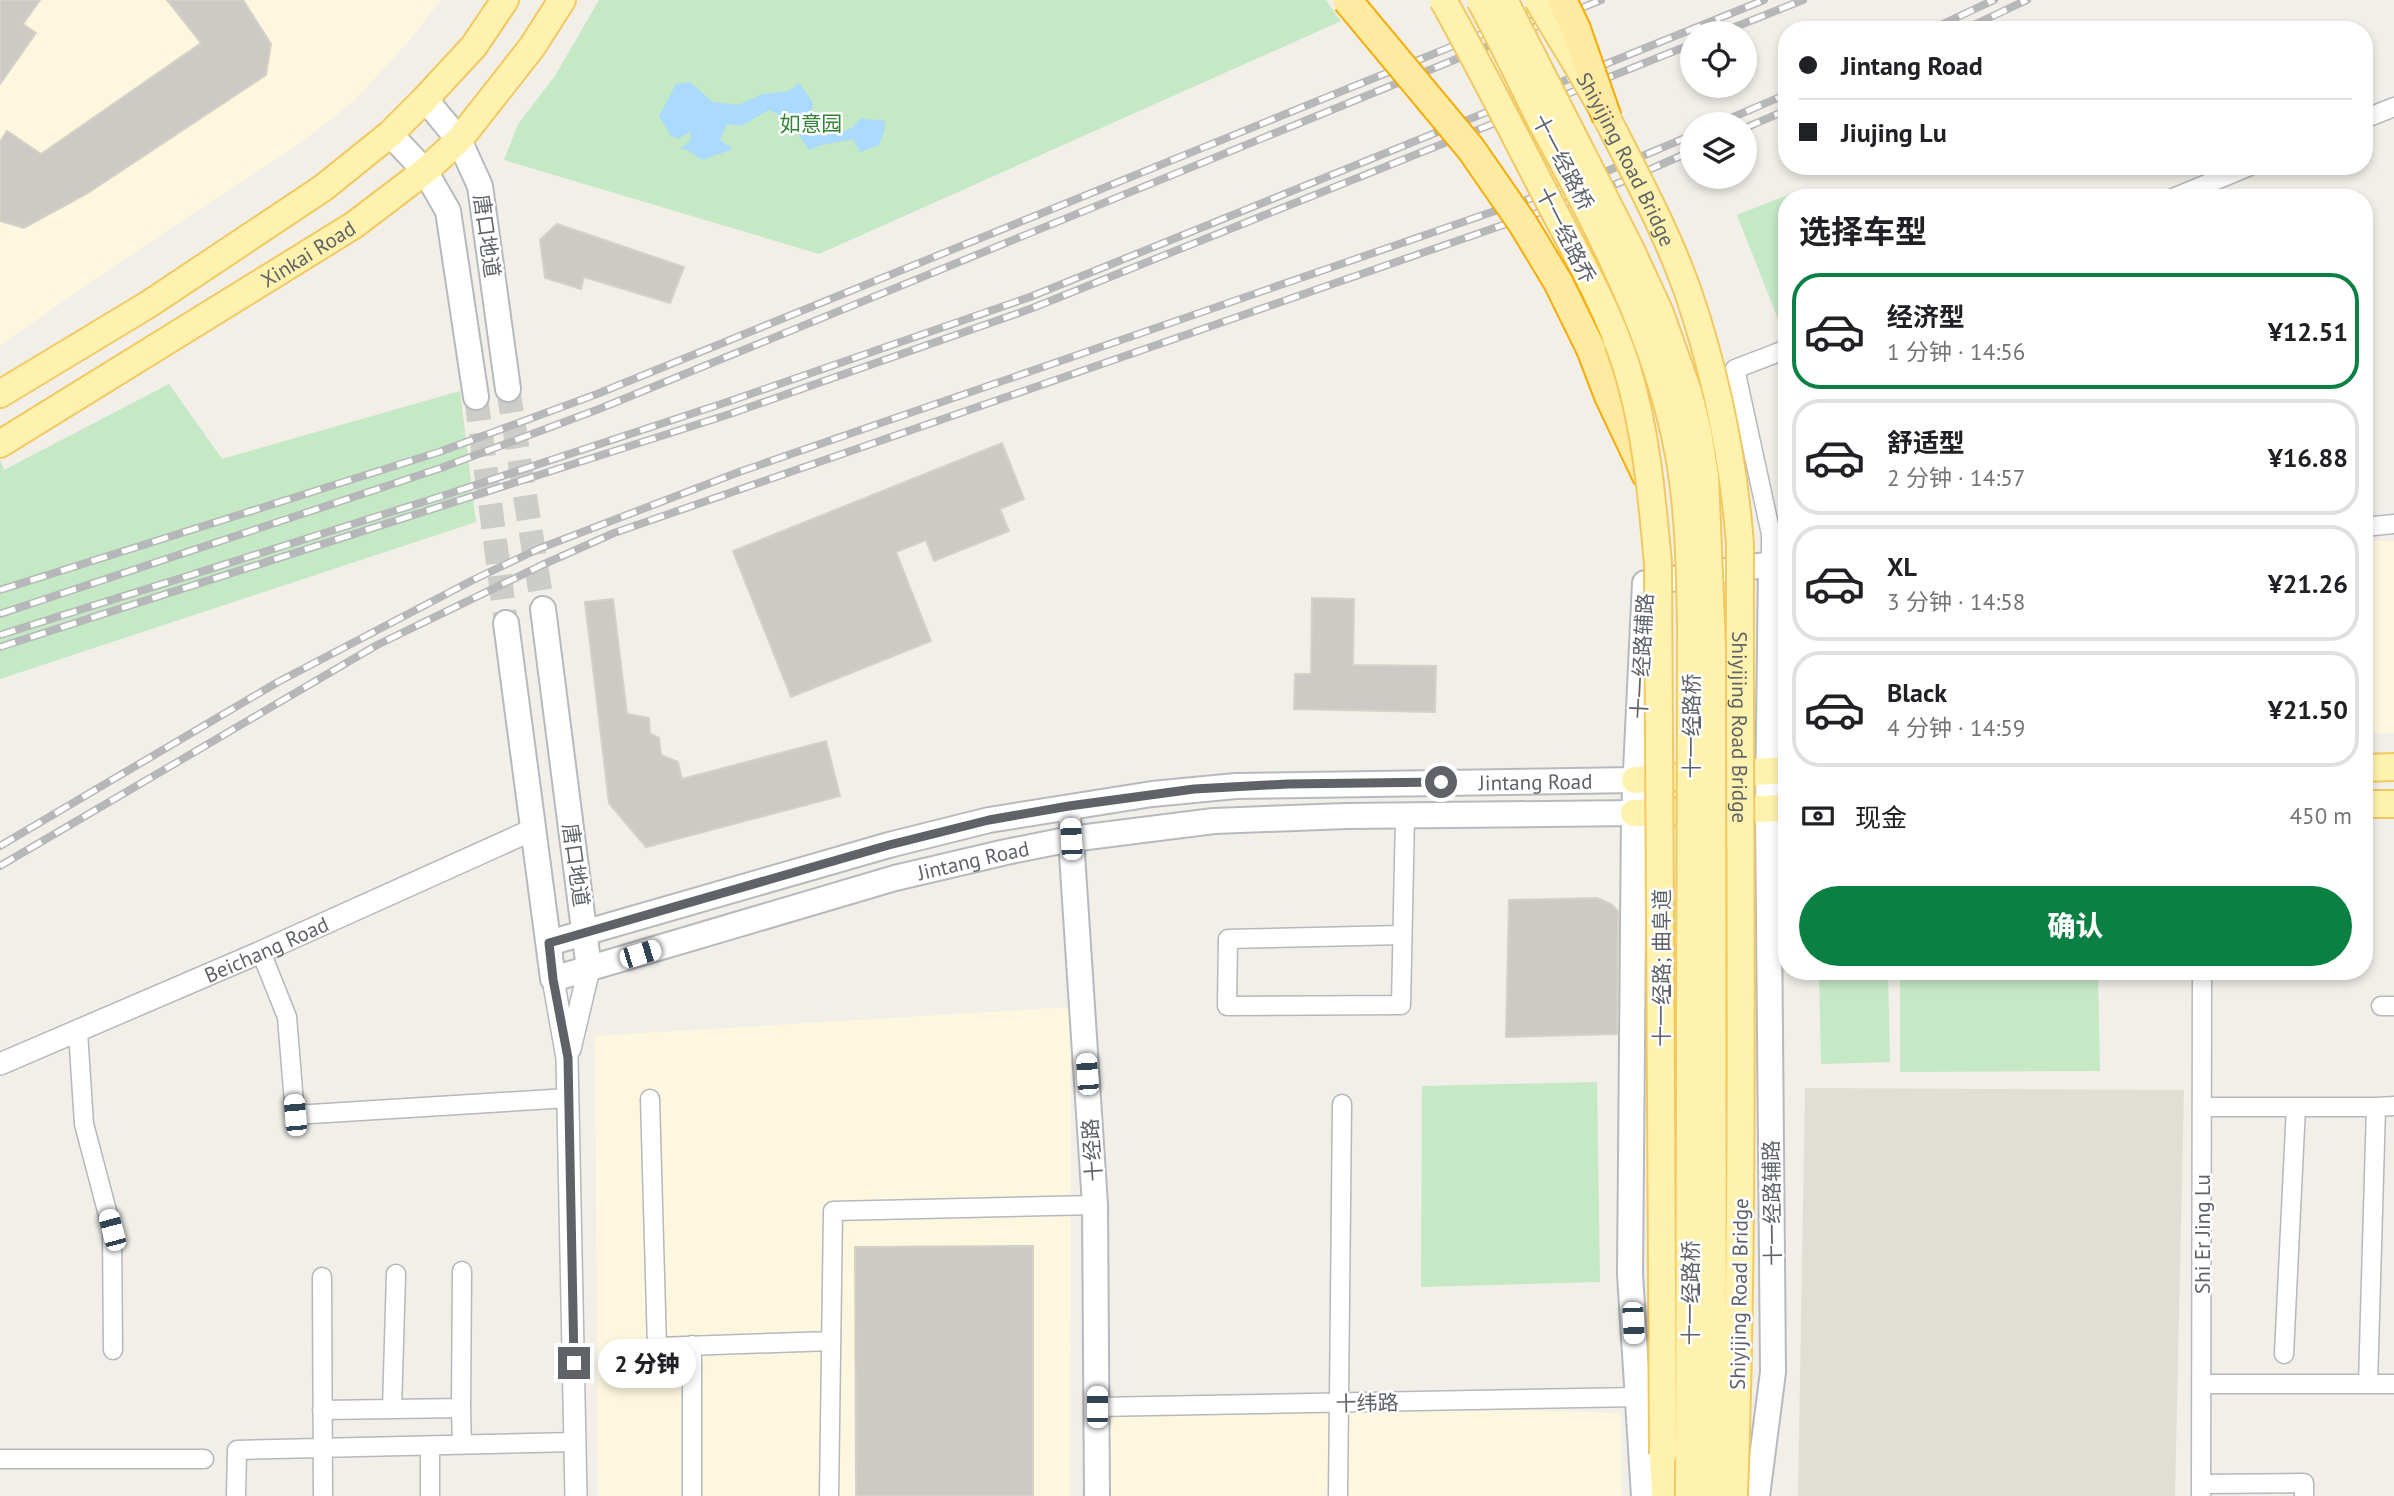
<!DOCTYPE html>
<html lang="zh">
<meta charset="utf-8">
<style>
:root{--surface:#fff;--page:#f6f6f6;--text:#202124;--muted:#757577;--line:#e0e0e0;--accent:#0b8043}
body{margin:0;font-family:"PT Sans","Noto Sans SC",sans-serif;background:var(--page);color:var(--text);height:100vh;display:flex;flex-direction:column;font-size:26px;white-space:nowrap}
*{box-sizing:border-box;margin:0}
p{font-size:23px;color:var(--muted)}
.icon{flex:none;width:38px;height:38px;fill:none;stroke:currentColor;stroke-width:2;stroke-linecap:round;stroke-linejoin:round}
.map{position:relative;flex:1;overflow:hidden}
.drawer{position:absolute;left:1778px;top:189px;width:595px;height:791px;display:flex;flex-direction:column;background:var(--surface);border-radius:28px;box-shadow:0 4px 10px #0003}
.drawer>*{flex:none}
.top-card{position:absolute;left:1778px;top:21px;width:595px;height:154px;border-radius:28px;box-shadow:0 4px 10px #0003;display:grid;align-content:center;height:154px;padding:0 21px;background:var(--surface)}
.controls{position:absolute;left:1680px;top:21px;display:grid;gap:14px}
.controls a{display:grid;place-items:center;width:77px;height:77px;border-radius:50%;background:var(--surface);box-shadow:0 4px 10px #0003;font-size:35px}
.end{position:absolute;width:32px;height:32px;margin:-16px;border:9px solid #5f6368;background:#fff;box-shadow:0 0 0 4px #fff}
.from{border-radius:50%}
.bubble{position:absolute;height:49px;border-radius:24px;background:var(--surface);box-shadow:0 4px 10px #0003;font-size:23px;font-weight:800;line-height:49px;text-align:center}
.car{position:absolute;width:21px;height:42px;margin:-21px -10px;border-radius:9px;box-shadow:0 0 5px 2px #0007;background:linear-gradient(#fff 24%,#345 0 40%,#fff 0 76%,#345 0 86%,#fff 0)}
.top-card b{display:flex;align-items:center;gap:24px;height:66px;font-size:26px}
.top-card b+b{border-top:2px solid var(--line)}
.top-card i{width:18px;height:18px;background:var(--text)}
ul{padding:0;list-style:none}
li{display:flex;align-items:center;gap:21px;height:116px;margin:0 14px 10px;padding:0 7px;border:4px solid var(--line);border-radius:28px}
li div{flex:1}
li b{display:block;font-size:26px}
li em{font-style:normal;font-weight:800}
li.selected{border-color:var(--accent)}
li>.icon{width:63px;height:63px;stroke-width:1.5}
h2{padding:0 21px;font-size:32px;line-height:84px}
.pay{display:flex;align-items:center;gap:18px;height:77px;padding:0 21px;font-size:26px}
.pay p{margin-inline-start:auto}
.primary-button{display:flex;gap:14px;margin-top:auto;padding:14px 21px}
.primary-button a{flex:1;height:80px;border-radius:42px;background:var(--accent);color:#fff;font-size:28px;font-weight:800;line-height:80px;text-align:center}
.map>svg:first-child{display:block}
.commercial{fill:#fef7e0}
.education{fill:#e1ded6}
.green{fill:#c5e8c5}
.water{fill:#aadaff}
.building{fill:#cccac5;stroke:#d6d1c6;stroke-width:2}
.lines{fill:none;stroke-linecap:round;stroke-linejoin:round}
.secondary-tunnel{stroke:#ccccc8;stroke-width:24;stroke-dasharray:24 12;stroke-linecap:butt}
.minor-casing{stroke:#b5b8bc;stroke-width:21}
.tertiary-casing{stroke:#b5b8bc;stroke-width:24}
.secondary-casing{stroke:#b6babf;stroke-width:28}
.primary-casing{stroke:#f2c960;stroke-width:30}
.trunk-casing{stroke:#f9ab00;stroke-width:32}
.minor{stroke:#fff;stroke-width:18}
.tertiary{stroke:#fff;stroke-width:21}
.secondary{stroke:#fff;stroke-width:24}
.primary{stroke:#fff2af;stroke-width:26}
.trunk{stroke:#feeaa1;stroke-width:28}
.rail-casing{stroke:#b6b7b8;stroke-width:8}
.rail{stroke:#fff;stroke-width:5;stroke-dasharray:16;stroke-linecap:butt}
.primary-bridge-casing{stroke:#f2c960;stroke-width:30;stroke-linecap:butt}
.trunk-bridge-casing{stroke:#f9ab00;stroke-width:32;stroke-linecap:butt}
.primary-bridge{stroke:#fff2af;stroke-width:26}
.trunk-bridge{stroke:#feeaa1;stroke-width:28}
.route{stroke:#5f6368;stroke-width:9}
.labels{text-anchor:middle;dominant-baseline:central;stroke-width:5;stroke-linejoin:round;paint-order:stroke}
.park-label{font-size:21px;fill:#348238;stroke:#fff}
.street-label{font-size:21px;fill:#5f6368;stroke:#fff}
</style>
<div class="map">
<svg width="2394" height="1496" viewBox="0 0 2394 1496">
<rect width="100%" height="100%" fill="#f1efe8"/>
<path class="commercial" d="M0,0h441l-32,41 -55,60 -58,45 -170,112 -126,87z
M2364,541h30v192h-30z
M1787,551v180h-4l-3,-179z
M1071,1007l-1,489h-472l-3,-460z
M1106,1398l515,15 1,83h-512z"/>
<path class="education" d="M1805,1088l379,2 -9,406h-377z"/>
<path class="green" d="M599,0h727l15,21 -522,233 -315,-94 14,-36 37,-48z
M1793,193l2,5h-8v118l-9,3 -41,-104z
M169,384l53,75 238,-68 16,131 -476,157v-220l4,11z
M1819,971h69l2,91 -69,2z
M1900,971h198l2,100 -200,1z
M1597,1082l3,200 -179,5 1,-201z"/>
<path class="water" d="M690,82l23,20 25,3 25,-11 26,-3 10,-8 13,18 1,19 24,15 16,-8 7,-9 25,3 -1,11 -5,13 -19,7 -7,-13 -32,6 -12,5 -22,-32 -18,-8 -28,16 -14,-2 -7,16 13,9 -31,11 -16,-11h-6l10,-8 1,-10 -12,8 -8,-3 -12,-20 17,-32z"/>
<path class="building" d="M0,0h40l-17,24 13,9 -36,51z
M167,0h76l28,44 -5,31 -178,118 -64,35 -24,-7v-79l7,-11 34,23 160,-111z
M557,224l127,43 -14,36 -86,-26 -3,12 -36,-11 -5,-38z
M1002,443l22,56 -24,10 9,22 -75,30 -8,-21 -30,12 35,89 -140,56 -58,-146z
M1312,598l42,1 -1,66 83,1 -1,46 -141,-3 1,-35h16z
M613,599l14,115 22,4 1,15 9,5 2,17 17,7 4,17 144,-38 14,55 -194,51 -37,-44 -24,-201z
M1597,898l14,6 7,7 -1,123 -111,3 3,-137z
M1033,1246v250h-177l-1,-249z"/>
<g class="lines">
<path class="secondary-tunnel" d="M508,389l35,220
M476,397l30,226"/>
<defs>
<path id="minor" d="M2364,119l30,-12
M2173,198l77,-32
M1787,349l-52,20 36,165v30l16,-3
M2364,527l30,-3
M1402,935l-174,4 -1,67 174,-1 4,-189
M261,952l26,65 8,98 273,-17
M2381,1006h13
M78,1032l6,92 28,106 1,120
M650,1099l7,248 174,-6
M2203,1107h173
M322,1277l1,219
M2284,1354l12,-247
M2201,1384h193
M2368,1384l8,-277 18,-1
M1097,1407l540,-10
M461,1408l1,37
M392,1409l4,-135
M322,1410l139,-2 1,-137
M0,1459h204
M2201,1484l103,-1v13
M236,1496l1,-46 339,-8
M430,1496v-50
M692,1496v-151
M829,1496l4,-285 262,-6
M1338,1496l4,-392
M2201,1496l1,-525"/>
<g id="tertiary">
<path d="M1069,806l2,33"/>
<path d="M553,979l14,79 9,438"/>
<path d="M570,1049l19,-80"/>
<path id="s1" d="M0,1064l261,-112 271,-122"/>
</g>
<g id="secondary">
<path d="M425,99l34,41 21,46 28,203"/>
<path d="M390,134l35,37 23,40 28,186"/>
<path d="M543,609l46,360"/>
<path id="s2" d="M506,623l47,356 342,-101 111,-26 65,-13 143,-18 132,-5 288,-3"/>
<path d="M1071,839l24,366 2,291"/>
<path id="s3" d="M549,943l340,-98 100,-25 163,-26 84,-8 399,-6"/>
<path d="M1644,1496l-14,-222 4,-461 11,-230 126,-19 -3,245 5,563 -16,124"/>
</g>
<g id="primary">
<path d="M0,394l149,-90 174,-116 67,-54 35,-35 49,-53 31,-46"/>
<path id="s4" d="M0,444l354,-219 71,-54 34,-31 73,-93 30,-47"/>
<path d="M2364,768l30,-1"/>
<path d="M1635,780l152,-10"/>
<path d="M2364,804h30"/>
<path d="M1634,813l153,-5"/>
<path d="M1663,1454l2,42"/>
</g>
<path id="trunk" d="M1591,349l18,47 37,78"/>
</defs>
<use href="#minor" class="minor-casing"/>
<use href="#tertiary" class="tertiary-casing"/>
<use href="#secondary" class="secondary-casing"/>
<use href="#primary" class="primary-casing"/>
<use href="#trunk" class="trunk-casing"/>
<use href="#minor" class="minor"/>
<use href="#tertiary" class="tertiary"/>
<use href="#secondary" class="secondary"/>
<use href="#primary" class="primary"/>
<use href="#trunk" class="trunk"/>
<defs>
<path id="rail" d="M1930,30l64,-30
M1963,30l64,-30
M1720,33l83,-33
M1717,124l70,-30
M1745,128l42,-18
M0,590l439,-138 158,-58 969,-394
M0,614l441,-146 158,-59 1002,-409
M0,635l445,-140 285,-94 300,-104 734,-297
M0,647l730,-233 300,-105 662,-265
M0,846l278,-164 195,-102 65,-31 201,-77 854,-295 99,-42
M0,866l377,-221 165,-80 72,-32 984,-341 94,-41"/>
</defs>
<use href="#rail" class="rail-casing"/>
<use href="#rail" class="rail"/>
<defs>
<g id="primary-bridge">
<path d="M1443,0c38,68 73,138 109,207 27,51 56,103 74,158 20,64 26,132 32,199l5,890"/>
<path d="M1480,0c22,40 41,82 62,123 57,106 115,212 137,332 10,56 11,113 12,169l-2,872"/>
<path d="M1504,0l127,250 29,63 28,79 10,40 7,45 7,170 1,849"/>
<path id="s5" d="M1538,0c23,40 49,79 70,120 28,55 58,111 79,169 29,84 46,167 53,255 -1,317 5,635 -6,952"/>
</g>
<path id="trunk-bridge" d="M1347,0l124,149 52,75 35,58 33,67
M1562,0l14,29 31,89"/>
</defs>
<use href="#primary-bridge" class="primary-bridge-casing"/>
<use href="#trunk-bridge" class="trunk-bridge-casing"/>
<use href="#primary-bridge" class="primary-bridge"/>
<use href="#trunk-bridge" class="trunk-bridge"/>
</g>
<g class="lines">
<path class="route" d="M574,1363l-6,-305 -15,-79 -4,-36 340,-98 100,-25 80,-14 125,-17 94,-5 153,-2"/>
</g>
<g class="labels">
<g class="park-label">
<text x="811" y="123">如意园</text>
</g>
<g class="street-label">
<text stroke="none"><textPath href="#s5" startOffset="182">Shiyijing Road Bridge</textPath></text>
<text transform="translate(1563 162) rotate(62)">十一经路桥</text>
<text transform="translate(1566 235) rotate(63)">十一经路乔</text>
<text transform="translate(487 236) rotate(82)">唐口地道</text>
<text stroke="none"><textPath href="#s4" startOffset="362">Xinkai Road</textPath></text>
<text transform="translate(1642 656) rotate(-87)">十一经路辅路</text>
<text transform="translate(1691 726) rotate(-90)">十一经路桥</text>
<text stroke="none"><textPath href="#s5" startOffset="770">Shiyijing Road Bridge</textPath></text>
<text stroke="none"><textPath href="#s3" startOffset="1006">Jintang Road</textPath></text>
<text stroke="none"><textPath href="#s2" startOffset="796">Jintang Road</textPath></text>
<text transform="translate(576 865) rotate(82)">唐口地道</text>
<text stroke="none"><textPath href="#s1" startOffset="290">Beichang Road</textPath></text>
<text transform="translate(1661 968) rotate(-90)">十一经路; 曲阜道</text>
<text transform="translate(1092 1150) rotate(-94)">十经路</text>
<text transform="translate(1772 1203) rotate(-91)">十一经路辅路</text>
<text transform="translate(2202 1234) rotate(-90)">Shi Er Jing Lu</text>
<text transform="translate(1690 1293) rotate(-90)">十一经路桥</text>
<text transform="translate(1739 1294) rotate(-89)">Shiyijing Road Bridge</text>
<text transform="translate(1367 1403) rotate(-1)">十纬路</text>
</g>
</g>
</svg>
<div class="controls">
<a><svg class="icon" aria-label="locate" viewBox="0 0 24 24"><circle cx="12" cy="12" r="6"/><path d="M12 2v4M12 18v4M2 12h4M18 12h4"/></svg></a>
<a><svg class="icon" aria-label="layers" viewBox="0 0 24 24"><path d="M12 4l9 5-9 5-9-5zM3 14l9 5 9-5"/></svg></a>
</div>
<i class="end from" style="left:1441px;top:782px"></i>
<i class="end" style="left:574px;top:1363px"></i>
<div class="bubble" style="left:598px;top:1339px;width:98px">2 分钟</div>
<i class="car" style="left:1071px;top:839px;rotate:357deg"></i>
<i class="car" style="left:640px;top:954px;rotate:73deg"></i>
<i class="car" style="left:1087px;top:1074px;rotate:356deg"></i>
<i class="car" style="left:295px;top:1115px;rotate:355deg"></i>
<i class="car" style="left:112px;top:1230px;rotate:345deg"></i>
<i class="car" style="left:1633px;top:1323px;rotate:177deg"></i>
<i class="car" style="left:1097px;top:1407px;rotate:0deg"></i>
<div class="top-card">
<b><i class="from"></i>Jintang Road</b>
<b><i></i>Jiujing Lu</b>
</div>
<section class="drawer">
<h2>选择车型</h2>
<ul>
<li class="selected"><svg class="icon" aria-label="car" viewBox="0 0 24 24"><path d="M5 17H2v-5l4-1 3-4h7l3 4 3 1v5h-3M9 17h6M6 11h13"/><circle cx="7" cy="17" r="2"/><circle cx="17" cy="17" r="2"/></svg><div><b>经济型</b><p>1 分钟 · 14:56</p></div><em>¥12.51</em></li>
<li><svg class="icon" aria-label="car" viewBox="0 0 24 24"><path d="M5 17H2v-5l4-1 3-4h7l3 4 3 1v5h-3M9 17h6M6 11h13"/><circle cx="7" cy="17" r="2"/><circle cx="17" cy="17" r="2"/></svg><div><b>舒适型</b><p>2 分钟 · 14:57</p></div><em>¥16.88</em></li>
<li><svg class="icon" aria-label="car" viewBox="0 0 24 24"><path d="M5 17H2v-5l4-1 3-4h7l3 4 3 1v5h-3M9 17h6M6 11h13"/><circle cx="7" cy="17" r="2"/><circle cx="17" cy="17" r="2"/></svg><div><b>XL</b><p>3 分钟 · 14:58</p></div><em>¥21.26</em></li>
<li><svg class="icon" aria-label="car" viewBox="0 0 24 24"><path d="M5 17H2v-5l4-1 3-4h7l3 4 3 1v5h-3M9 17h6M6 11h13"/><circle cx="7" cy="17" r="2"/><circle cx="17" cy="17" r="2"/></svg><div><b>Black</b><p>4 分钟 · 14:59</p></div><em>¥21.50</em></li>
</ul>
<div class="pay"><svg class="icon" aria-label="cash" viewBox="0 0 24 24"><path d="M3 7h18v10H3z"/><circle cx="12" cy="12" r="2"/></svg>现金<p>450 m</p></div>
<div class="primary-button"><a>确认</a></div>
</section>
</div>
